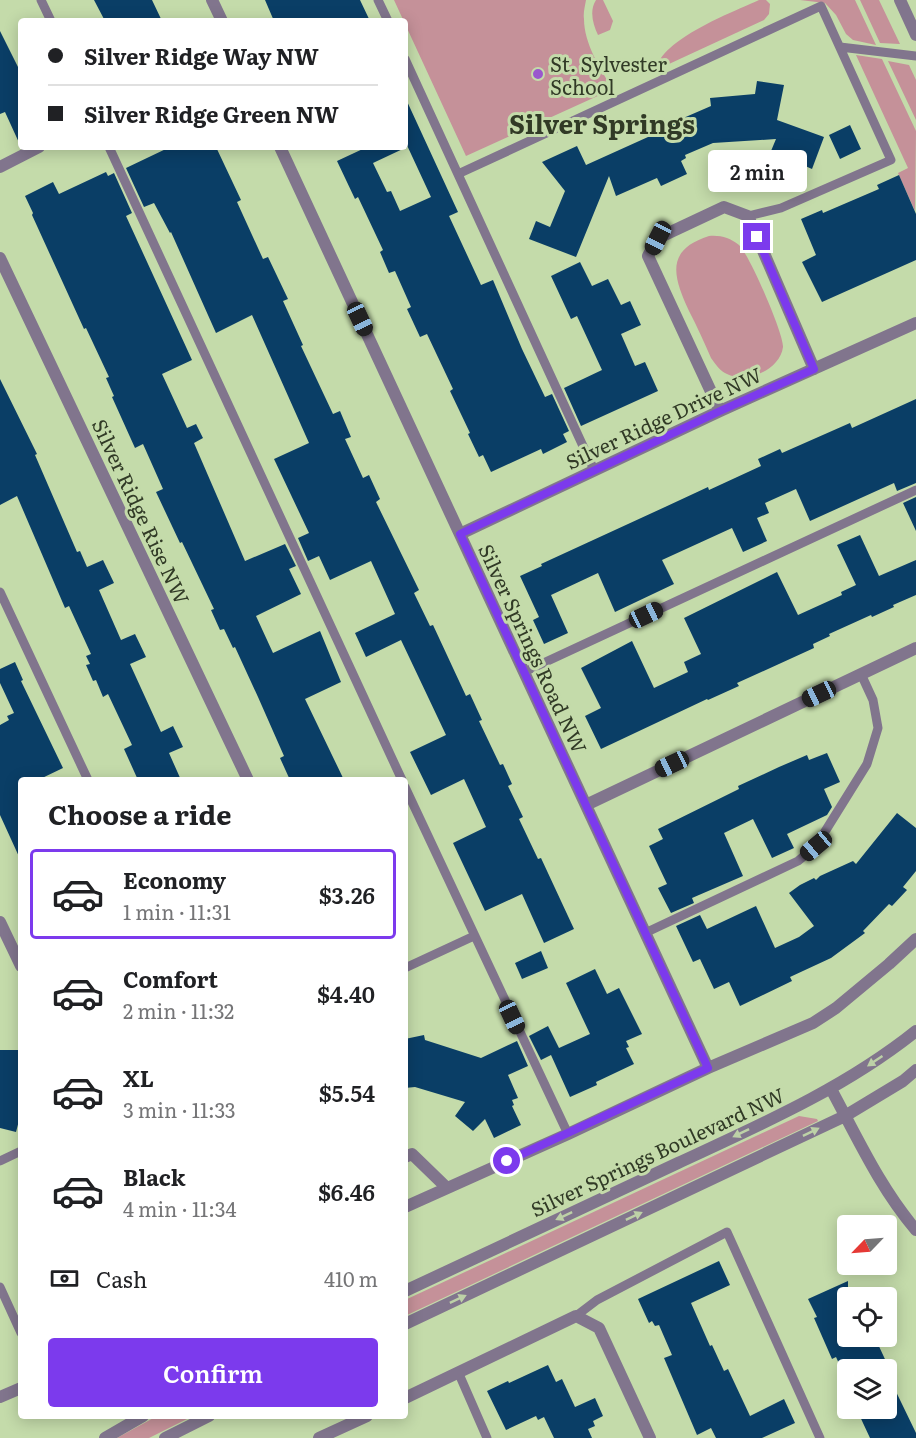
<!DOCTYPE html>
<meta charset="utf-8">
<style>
:root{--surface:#fff;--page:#f2f2f2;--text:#202124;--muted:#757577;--line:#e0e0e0;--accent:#7c3aed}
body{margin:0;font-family:Literata,serif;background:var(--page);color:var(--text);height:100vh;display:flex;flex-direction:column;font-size:22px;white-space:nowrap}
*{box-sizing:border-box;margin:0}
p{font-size:20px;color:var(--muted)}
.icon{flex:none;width:33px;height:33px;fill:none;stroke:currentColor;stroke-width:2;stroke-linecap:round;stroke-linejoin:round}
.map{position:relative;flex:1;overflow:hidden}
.sheet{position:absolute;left:18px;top:777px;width:390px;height:642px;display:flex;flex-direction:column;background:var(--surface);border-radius:6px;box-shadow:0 3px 15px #0003}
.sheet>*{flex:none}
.hud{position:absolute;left:18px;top:18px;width:390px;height:132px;border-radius:6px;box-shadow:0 3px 15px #0003;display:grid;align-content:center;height:132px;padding:0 30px;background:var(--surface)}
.needle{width:39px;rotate:245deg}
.tools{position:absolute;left:837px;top:1215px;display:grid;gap:12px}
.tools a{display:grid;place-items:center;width:60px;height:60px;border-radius:6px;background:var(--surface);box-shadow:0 3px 15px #0003;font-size:30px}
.end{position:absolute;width:27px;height:27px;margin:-14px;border:8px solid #7c3aed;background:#fff;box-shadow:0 0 0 3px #fff}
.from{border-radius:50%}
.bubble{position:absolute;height:42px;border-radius:6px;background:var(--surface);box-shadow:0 3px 15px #0003;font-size:20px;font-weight:600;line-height:42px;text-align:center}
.car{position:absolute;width:18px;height:36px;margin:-18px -9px;border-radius:8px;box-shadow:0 0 4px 2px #0007;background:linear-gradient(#222 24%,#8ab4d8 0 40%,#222 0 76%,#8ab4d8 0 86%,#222 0)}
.hud b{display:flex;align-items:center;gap:21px;height:57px;font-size:22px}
.hud b+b{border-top:2px solid var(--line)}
.hud i{width:15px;height:15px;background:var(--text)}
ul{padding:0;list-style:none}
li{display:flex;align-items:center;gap:18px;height:90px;margin:0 12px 9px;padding:0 18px;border:3px solid transparent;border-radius:6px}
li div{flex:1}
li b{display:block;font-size:22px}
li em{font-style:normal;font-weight:600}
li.on{border-color:var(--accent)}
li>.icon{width:54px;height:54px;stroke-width:1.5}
h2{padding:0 30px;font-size:27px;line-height:72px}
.pay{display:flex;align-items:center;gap:15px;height:66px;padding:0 30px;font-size:22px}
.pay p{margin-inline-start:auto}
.cta{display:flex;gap:12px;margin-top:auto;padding:12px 30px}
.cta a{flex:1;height:69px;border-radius:6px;background:var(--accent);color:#fff;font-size:24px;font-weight:600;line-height:69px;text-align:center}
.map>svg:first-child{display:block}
.green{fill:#c59199}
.building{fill:#0a3e66}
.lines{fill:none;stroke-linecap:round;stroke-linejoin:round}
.service{stroke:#81758d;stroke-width:9}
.minor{stroke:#81758d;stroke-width:12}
.tertiary{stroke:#81758d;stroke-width:12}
.oneway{fill:#bdd1a7}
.route{stroke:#7c3aed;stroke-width:8}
.poi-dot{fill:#9a58cd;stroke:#c4dbaa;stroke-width:2}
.labels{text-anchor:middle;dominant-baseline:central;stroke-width:6;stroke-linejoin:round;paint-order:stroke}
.poi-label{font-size:20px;fill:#313a26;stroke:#c4dbaa;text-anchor:start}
.street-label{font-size:20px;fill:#313a26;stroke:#c4dbaa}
.district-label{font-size:26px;font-weight:bold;fill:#313a26;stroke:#c4dbaa}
</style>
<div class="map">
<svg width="916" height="1438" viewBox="0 0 916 1438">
<rect width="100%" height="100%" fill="#c4dbaa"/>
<path class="green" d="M394,0h192c-1,6 -3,13 -2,19 0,24 16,50 29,70l-147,67z
M596,0h7l10,21 -3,9 -12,5c-5,-11 -9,-24 -2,-35z
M759,0h7l4,4 -1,10 -5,6 -108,50c5,-31 77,-58 103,-70z
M800,0h55l21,45 -23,-5 -7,-6 -10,-19 -11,-12z
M860,0h19l21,44 -20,-1z
M856,55l26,4 34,72 -1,80 -17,-38 10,-5z
M888,61l21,4 7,15v40z
M709,236c12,-1 21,2 30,9 10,9 45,89 44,102 -3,23 -36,37 -56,27 -7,-3 -11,-9 -16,-16 -7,-16 -14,-32 -22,-47 -16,-35 -24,-61 20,-75z
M799,1116l18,3 1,2 -413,195v-16z
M157,1416h36l-44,22h-32z"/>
<path class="building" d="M94,0h58l10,21h-57z
M265,0h95l10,21h-96z
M0,31l21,42v74l-16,-35 -5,2z
M757,81l27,4 -7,35 47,17 -12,32 -41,-18 5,-12 -63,4 -28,12 1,3 -5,3 6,13 -26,12 -4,-8 -41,18 -7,-20 -33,81 -47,-18 7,-18 14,6 15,-36 -23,-29 35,-16 9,19 62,-28 -1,-2 12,-4 -1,-2 53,-23 -1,-8 45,-4z
M405,97l53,115 -9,4 32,69 12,-5 29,69 23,48 7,-3 17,37 -6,3 4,8 -24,12 -2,-5 -50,23 -8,-17 -4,2 -11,-23 2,-1 -20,-42 3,-2 -26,-55 -7,3 -13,-28 4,-2 -16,-36 -6,2 -9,-21 3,-2 -25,-53 -3,2 -18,-38 30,-14h40l-34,16 14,29 4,-1 9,20 31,-14 -26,-56z
M850,125l11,24 -21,10 -11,-24z
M170,147h46l25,53 -4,2 26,57 5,-2 20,42 -5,2 20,44 -2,1 32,68 7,-3 11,26 -6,2 18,39 6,-3 11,24 -4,3 43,88 -5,3 16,33 3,-1 33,71 4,-2 12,26 -3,1 21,44 3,-1 9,20 -4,2 15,31 -4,2 19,40 3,-1 33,71 -30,14 -22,-49 -37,17 -32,-68 33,-16 -22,-48 -33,16 -21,-43 36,-17 -45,-95 -35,17 -11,-24 40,-19 -24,-53 -41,19 -11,-24 -11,5 -10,-23 11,-5 -35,-74 35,-16 -57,-128 -36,18 -45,-101 -1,1 -16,-30 -10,4 -18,-39z
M106,172l2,4 6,-3 18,40 -6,3 66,144 -30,14 25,54 9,-4 7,14 -9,5 51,118 40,-17 11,22 -7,3 12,25 -45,22 17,37 47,-22 21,51 -36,17 39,81h-54l-10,-22 4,-2 -26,-59 -23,-50 -2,1 -9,-19 -4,1 -9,-20 3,-1 -32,-67 -2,1 -24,-51 7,-3 -20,-45 -8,4 -23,-51 2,-1 -8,-18 3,-1 -23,-49 -2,1 -52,-114 1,-2 -8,-17 28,-14 6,12z
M899,175l17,39v46l-94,42 -20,-40 14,-7 -15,-36 21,-9 1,3 56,-24 -2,-4z
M580,262l12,24 16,-7 13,26 9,-4 11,24 -20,9 14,32 10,-4 13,29 -77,35 -17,-38 38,-18 -25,-54 -6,3 -20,-43z
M0,379l37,75 -2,1 42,97 3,-1 7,16 16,-7 11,23 -15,7 22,50 14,-6 11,23 -16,7 31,68 12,-6 10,21 -14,6 12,27h-43l-14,-31 8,-4 -24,-51 -5,3 -7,-17 -3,1 -7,-16 4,-1 -4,-8 5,-2 -22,-48 -4,2 -48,-112 -17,9z
M916,399v84l-19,8 -3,-8 -84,38 -14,-32 -31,14 4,10 -12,5 10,23 -24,11 -11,-24 -70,32 12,24 -59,28 -17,-39 -47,22 17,38 -24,11 -11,-24 6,-3 -19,-41 22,-10 -1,-2 124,-57 43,-20 1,3 52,-24 -3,-7 22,-10 2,4 68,-30 2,5z
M916,497v34l-13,-28z
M860,535l19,41 37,-16v35l-23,10 1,2 -22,10 -1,-2 -42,19 1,2 -17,8 1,4 -77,35 2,3 -31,14 -1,-1 -106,50 -16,-33 16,-8 -20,-40 51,-27 22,47 34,-16 -4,-10 17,-8 -17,-36 93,-46 21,43 44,-20 -1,-3 15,-7 -19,-40z
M15,662l8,18 -2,1 42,87 -25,12h-17v81l-21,-46v-90l9,-5 -2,-4 7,-3 -14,-30v-14z
M827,753l13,29 -16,7 8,18 -5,8 -40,19 7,14 -22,10 -19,-39 -29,14 19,43 -51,22 2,5 -23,10 -13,-25 9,-4 -18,-38 14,-7 -5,-10 81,-40 -1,-3 41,-19 28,-12 2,5z
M897,813l19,15v43l-13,16 4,3 -15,16 -3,-2 -26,27 2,2 -34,25 -41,19 2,4 -52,25 -11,-24 -15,7 -14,-30 -7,3 -17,-36 24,-11 7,14 49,-23 19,42 24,-11 15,-11 -25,-33 11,-8 14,-7 2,2 4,-4 33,-15 3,3z
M541,951l7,17 -26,11 -7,-16z
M595,969l12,25 12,-6 23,46 -16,7 3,6 -3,1 8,16 -38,18 1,3 -27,12 -19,-42 -10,5 -12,-24 19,-10 11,22 31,-14 -24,-51z
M424,1035l1,5 56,18 36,-17 11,25 -20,9 10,23 -6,2 2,5 -2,1 9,19 -27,13 -9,-19 -12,12 -18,-15 10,-14 -50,-15 -10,1v-49z
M0,1050h21v63l-5,19 -16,-4z
M719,1261l11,24 -39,18 19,43 2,-1 12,26 4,-2 22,47 34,-17 11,24 -33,15h-46l-5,-10 -14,7 -33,-77 8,-3 -13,-30 -4,1 -3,-5 -3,2 -11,-24z
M848,1281v55h22l4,8 3,-2 13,28h-48l-6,-13 -4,2 -18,-41 3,-1 -9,-18z
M548,1365l8,17 6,-3 13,28 20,-9 8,18 -10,5 2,5 -7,3 4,9h-38l-10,-21 -6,3 -2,-4 -30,14 -19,-39 21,-10 1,2z
M886,1371l30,62v5h-46l-14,-30h30z"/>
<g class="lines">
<path class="service" d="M41,0l10,21
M378,0l10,21
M840,47l76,9
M405,59l189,411
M109,147l293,633
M458,174l363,-168 70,154 -110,48 -33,8
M0,592l88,188
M524,672l392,-182
M405,787l163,347
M645,933l153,-72 18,-15 51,-82 11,-36 -5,-28 -12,-26
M405,968l69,-32
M0,1161l21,-10
M0,1287l21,46
M576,1316l21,-16 130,-68 93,206
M459,1374l28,64"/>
<path class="minor" d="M212,0l10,21
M280,147l428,921
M0,167l39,-20
M0,258l248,522
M720,411l-72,-155 10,-18 66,-31 24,9 66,153
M460,534l260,-123 196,-88
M586,805l330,-157
M0,922l21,44
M405,1157l7,-3 34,33
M405,1207l163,-73 140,-66 105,-45 23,-15 53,-44 27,-25
M0,1397l21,-9
M405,1398l171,-82 23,12 51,110
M319,1438l48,-22"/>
<path class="tertiary" d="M900,0l16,35
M831,1089c26,48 49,99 85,141
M405,1291c91,-43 182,-85 273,-128 82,-38 167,-75 238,-132
M405,1324l440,-208 58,-35 13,-11
M105,1438l38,-22
M165,1438l44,-22"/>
</g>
<defs><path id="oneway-solid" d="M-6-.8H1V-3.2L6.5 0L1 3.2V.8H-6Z" transform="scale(1.5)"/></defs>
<g class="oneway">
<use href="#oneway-solid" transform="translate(875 1061) rotate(146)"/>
<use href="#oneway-solid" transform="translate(811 1132) rotate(-26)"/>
<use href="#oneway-solid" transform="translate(741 1133) rotate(154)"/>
<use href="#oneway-solid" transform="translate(564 1216) rotate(155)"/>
<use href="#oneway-solid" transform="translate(634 1216) rotate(-25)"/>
<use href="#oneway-solid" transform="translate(458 1299) rotate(-25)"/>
</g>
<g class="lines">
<path class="route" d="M507,1161l201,-93 -248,-534 260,-123 94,-42 -57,-132"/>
</g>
<circle class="poi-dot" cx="538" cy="74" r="6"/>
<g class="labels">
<g class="poi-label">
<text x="550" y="63">St. Sylvester<tspan x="550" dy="23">School</tspan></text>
</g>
<g class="street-label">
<text transform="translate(663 417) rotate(-25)">Silver Ridge Drive NW</text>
<text transform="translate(142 511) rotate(65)">Silver Ridge Rise NW</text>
<text transform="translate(534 648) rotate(65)">Silver Springs Road NW</text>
<text transform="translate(657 1151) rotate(-25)">Silver Springs Boulevard NW</text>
</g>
<g class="district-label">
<text x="602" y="122">Silver Springs</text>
</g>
</g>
</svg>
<div class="tools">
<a><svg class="needle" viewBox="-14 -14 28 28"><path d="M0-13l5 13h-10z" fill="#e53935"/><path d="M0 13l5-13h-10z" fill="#757577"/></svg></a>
<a><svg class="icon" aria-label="locate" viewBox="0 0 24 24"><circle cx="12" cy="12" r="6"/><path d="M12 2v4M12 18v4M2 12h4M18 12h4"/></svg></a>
<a><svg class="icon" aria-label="layers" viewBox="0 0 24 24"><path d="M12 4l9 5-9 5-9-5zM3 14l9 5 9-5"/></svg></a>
</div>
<i class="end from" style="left:507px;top:1161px"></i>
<i class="end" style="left:757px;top:237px"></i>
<div class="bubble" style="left:708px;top:150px;width:99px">2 min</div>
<i class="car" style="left:658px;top:238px;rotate:207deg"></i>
<i class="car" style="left:360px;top:319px;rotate:155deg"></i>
<i class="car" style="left:646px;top:615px;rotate:65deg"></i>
<i class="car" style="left:819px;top:694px;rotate:245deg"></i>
<i class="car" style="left:672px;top:764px;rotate:245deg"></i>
<i class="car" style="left:816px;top:846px;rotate:230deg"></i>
<i class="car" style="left:512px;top:1017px;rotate:155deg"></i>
<div class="hud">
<b><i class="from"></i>Silver Ridge Way NW</b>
<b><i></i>Silver Ridge Green NW</b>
</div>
<section class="sheet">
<h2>Choose a ride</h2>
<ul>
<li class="on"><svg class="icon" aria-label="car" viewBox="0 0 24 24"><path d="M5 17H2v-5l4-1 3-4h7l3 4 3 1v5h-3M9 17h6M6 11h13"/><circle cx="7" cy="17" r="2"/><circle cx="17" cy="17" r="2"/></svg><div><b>Economy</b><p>1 min · 11:31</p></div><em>$3.26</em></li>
<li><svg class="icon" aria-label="car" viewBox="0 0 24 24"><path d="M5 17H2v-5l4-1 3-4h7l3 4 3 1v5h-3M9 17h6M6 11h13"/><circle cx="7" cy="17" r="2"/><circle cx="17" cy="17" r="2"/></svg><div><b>Comfort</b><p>2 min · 11:32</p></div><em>$4.40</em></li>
<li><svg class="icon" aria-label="car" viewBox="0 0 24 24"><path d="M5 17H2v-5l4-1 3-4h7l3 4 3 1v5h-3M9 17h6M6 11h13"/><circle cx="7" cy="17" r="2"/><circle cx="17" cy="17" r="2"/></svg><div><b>XL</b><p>3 min · 11:33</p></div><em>$5.54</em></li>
<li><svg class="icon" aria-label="car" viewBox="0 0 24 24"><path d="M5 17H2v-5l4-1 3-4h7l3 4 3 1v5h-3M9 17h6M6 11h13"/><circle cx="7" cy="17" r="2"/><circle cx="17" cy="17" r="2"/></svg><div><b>Black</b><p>4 min · 11:34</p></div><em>$6.46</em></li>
</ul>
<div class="pay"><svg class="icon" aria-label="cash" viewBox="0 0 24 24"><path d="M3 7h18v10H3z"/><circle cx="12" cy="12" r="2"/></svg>Cash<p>410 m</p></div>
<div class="cta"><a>Confirm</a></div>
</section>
</div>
